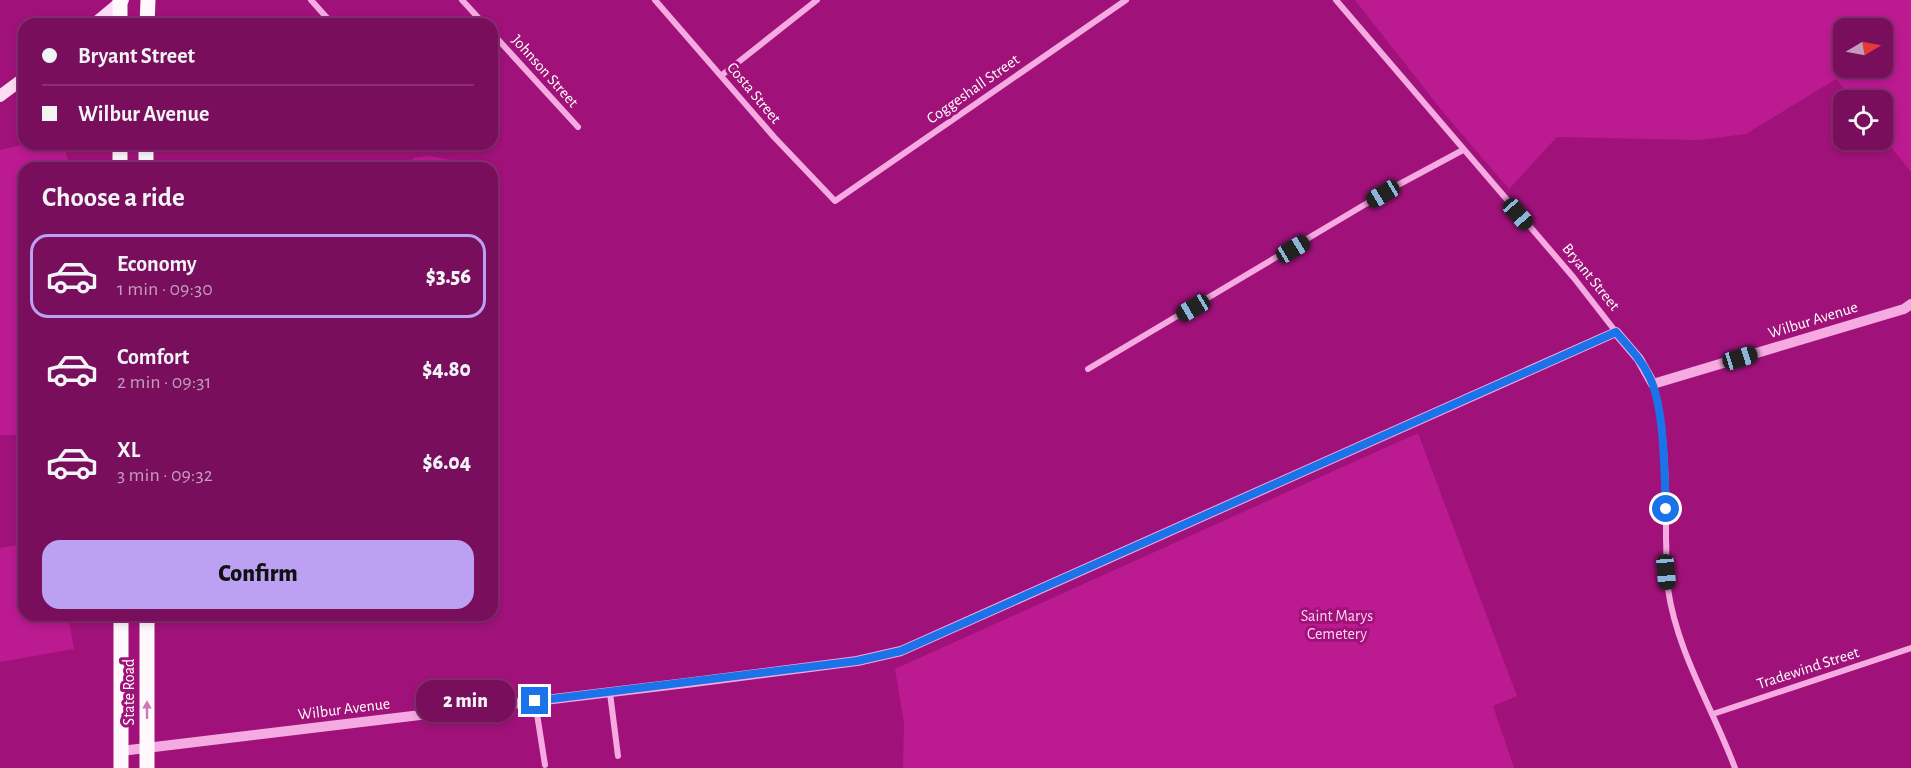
<!DOCTYPE html>
<meta charset="utf-8">
<style>
:root{--surface:#780e5c;--page:#7f1c65;--text:#f1f3f6;--muted:#c39cbb;--line:#892e72;--accent:#bca0f2}
body{margin:0;font-family:"Alegreya Sans",sans-serif;background:var(--page);color:var(--text);height:100vh;display:flex;flex-direction:column;font-size:22px;white-space:nowrap}
*{box-sizing:border-box;margin:0}
p{font-size:20px;color:var(--muted)}
.icon{flex:none;width:33px;height:33px;fill:none;stroke:currentColor;stroke-width:2;stroke-linecap:round;stroke-linejoin:round}
.map{position:relative;flex:1;overflow:hidden}
.details{position:absolute;left:18px;top:162px;width:480px;height:459px;display:flex;flex-direction:column;background:var(--surface);border-radius:18px;box-shadow:0 3px 9px #0003,0 0 0 2px var(--line)}
.details>*{flex:none}
.banner{position:absolute;left:18px;top:18px;width:480px;height:132px;border-radius:18px;box-shadow:0 3px 9px #0003,0 0 0 2px var(--line);display:grid;align-content:center;height:132px;padding:0 24px;background:var(--surface)}
.needle{width:39px;rotate:80deg}
.tools{position:absolute;left:1833px;top:18px;display:grid;gap:12px}
.tools a{display:grid;place-items:center;width:60px;height:60px;border-radius:12px;background:var(--surface);box-shadow:0 3px 9px #0003,0 0 0 2px var(--line);font-size:30px}
.end{position:absolute;width:27px;height:27px;margin:-14px;border:8px solid #1a73e8;background:#fff;box-shadow:0 0 0 3px #fff}
.from{border-radius:50%}
.bubble{position:absolute;height:42px;border-radius:18px;background:var(--surface);box-shadow:0 3px 9px #0003,0 0 0 2px var(--line);font-size:20px;font-weight:800;line-height:42px;text-align:center}
.car{position:absolute;width:18px;height:36px;margin:-18px -9px;border-radius:8px;box-shadow:0 0 4px 2px #0007;background:linear-gradient(#222 24%,#8ab4d8 0 40%,#222 0 76%,#8ab4d8 0 86%,#222 0)}
.banner b{display:flex;align-items:center;gap:21px;height:57px;font-size:22px}
.banner b+b{border-top:2px solid var(--line)}
.banner i{width:15px;height:15px;background:var(--text)}
ul{padding:0;list-style:none}
li{display:flex;align-items:center;gap:18px;height:84px;margin:0 12px 9px;padding:0 12px;border:3px solid transparent;border-radius:18px}
li div{flex:1}
li b{display:block;font-size:22px}
li em{font-style:normal;font-weight:800}
li.on{border-color:var(--accent)}
li>.icon{width:54px;height:54px;stroke-width:1.5}
h2{padding:0 24px;font-size:27px;line-height:72px}
.action{display:flex;gap:12px;margin-top:auto;padding:12px 24px}
.action a{flex:1;height:69px;border-radius:18px;background:var(--accent);color:#111;font-size:24px;font-weight:800;line-height:69px;text-align:center}
.map>svg:first-child{display:block}
.green{fill:#bb1a91;fill-rule:evenodd}
.lines{fill:none;stroke-linecap:round;stroke-linejoin:round}
.minor{stroke:#f5aae2;stroke-width:6}
.tertiary{stroke:#f5aae2;stroke-width:10}
.secondary{stroke:#fddbf4;stroke-width:12}
.primary{stroke:#fff8fd;stroke-width:15}
.oneway{fill:#cb79b5}
.route{stroke:#1a73e8;stroke-width:8}
.labels{text-anchor:middle;dominant-baseline:central;stroke-width:6;stroke-linejoin:round;paint-order:stroke}
.street-label{font-size:16px;fill:#fff;stroke:#a0127a}
.park-label{font-size:16px;fill:#fed3f3;stroke:#a0127a}
</style>
<div class="map">
<svg width="1911" height="768" viewBox="0 0 1911 768">
<rect width="100%" height="100%" fill="#a0127a"/>
<path class="green" d="M1355,0h556v172l-28,-35 -1,-37h-29l-17,-21 -90,55 -47,6 -142,-3 -48,52 -66,-77zM1844,28h38v40h-38z
M25,144h37l2,1 6,23h-46v267h-24v-285z
M430,156l21,4 10,8h-59l12,-10z
M1418,433l99,263 -24,10 21,62h-611l1,-45 -9,-54z
M24,544v71h44l6,34 -74,13v-114z"/>
<g class="lines">
<path class="minor" d="M311,0l17,19
M462,0l22,24
M655,0l119,137 61,64 291,-201
M1336,0l238,278 42,54
M492,33l86,94
M722,75l95,-75
M1088,369l308,-183 67,-36
M1653,384c14,49 13,104 13,155 1,16 -1,33 2,50 9,63 45,120 67,179
M610,693l8,63
M535,701l10,64
M1713,714l198,-66"/>
<path class="tertiary" d="M121,751l565,-68 171,-22 44,-10 715,-319 23,27 14,25 251,-75 7,-5"/>
<path class="secondary" d="M94,24l29,-24
M0,96l24,-18"/>
<path class="primary" d="M120,0v24
M147,24l1,-24
M120,144v24
M146,168v-24
M121,615v153
M147,615v153"/>
</g>
<defs><path id="oneway-solid" d="M-6-.8H1V-3.2L6.5 0L1 3.2V.8H-6Z" transform="scale(1.5)"/></defs>
<use class="oneway" href="#oneway-solid" transform="translate(147 710) rotate(-90)"/>
<g class="lines">
<path class="route" d="M535,701l322,-40 44,-10 715,-319c12,14 25,27 33,44 16,31 15,97 17,133"/>
</g>
<g class="labels">
<g class="street-label">
<text transform="translate(545 71) rotate(48)">Johnson Street</text>
<text transform="translate(973 89) rotate(-35)">Coggeshall Street</text>
<text transform="translate(754 93) rotate(50)">Costa Street</text>
<text transform="translate(1591 277) rotate(51)">Bryant Street</text>
<text transform="translate(1813 320) rotate(-17)">Wilbur Avenue</text>
<text transform="translate(1808 668) rotate(-18)">Tradewind Street</text>
<text transform="translate(129 692) rotate(-90)">State Road</text>
<text transform="translate(344 709) rotate(-7)">Wilbur Avenue</text>
</g>
<g class="park-label">
<text x="1337" y="616">Saint Marys<tspan x="1337" dy="18">Cemetery</tspan></text>
</g>
</g>
</svg>
<div class="tools">
<a><svg class="needle" viewBox="-14 -14 28 28"><path d="M0-13l5 13h-10z" fill="#e53935"/><path d="M0 13l5-13h-10z" fill="#c39cbb"/></svg></a>
<a><svg class="icon" aria-label="locate" viewBox="0 0 24 24"><circle cx="12" cy="12" r="6"/><path d="M12 2v4M12 18v4M2 12h4M18 12h4"/></svg></a>
</div>
<i class="end from" style="left:1666px;top:509px"></i>
<i class="end" style="left:535px;top:701px"></i>
<div class="bubble" style="left:416px;top:680px;width:99px">2 min</div>
<i class="car" style="left:1383px;top:194px;rotate:239deg"></i>
<i class="car" style="left:1518px;top:214px;rotate:139deg"></i>
<i class="car" style="left:1293px;top:249px;rotate:59deg"></i>
<i class="car" style="left:1193px;top:308px;rotate:240deg"></i>
<i class="car" style="left:1740px;top:358px;rotate:73deg"></i>
<i class="car" style="left:1666px;top:572px;rotate:175deg"></i>
<div class="banner">
<b><i class="from"></i>Bryant Street</b>
<b><i></i>Wilbur Avenue</b>
</div>
<section class="details">
<h2>Choose a ride</h2>
<ul>
<li class="on"><svg class="icon" aria-label="car" viewBox="0 0 24 24"><path d="M5 17H2v-5l4-1 3-4h7l3 4 3 1v5h-3M9 17h6M6 11h13"/><circle cx="7" cy="17" r="2"/><circle cx="17" cy="17" r="2"/></svg><div><b>Economy</b><p>1 min · 09:30</p></div><em>$3.56</em></li>
<li><svg class="icon" aria-label="car" viewBox="0 0 24 24"><path d="M5 17H2v-5l4-1 3-4h7l3 4 3 1v5h-3M9 17h6M6 11h13"/><circle cx="7" cy="17" r="2"/><circle cx="17" cy="17" r="2"/></svg><div><b>Comfort</b><p>2 min · 09:31</p></div><em>$4.80</em></li>
<li><svg class="icon" aria-label="car" viewBox="0 0 24 24"><path d="M5 17H2v-5l4-1 3-4h7l3 4 3 1v5h-3M9 17h6M6 11h13"/><circle cx="7" cy="17" r="2"/><circle cx="17" cy="17" r="2"/></svg><div><b>XL</b><p>3 min · 09:32</p></div><em>$6.04</em></li>
</ul>
<div class="action"><a>Confirm</a></div>
</section>
</div>
